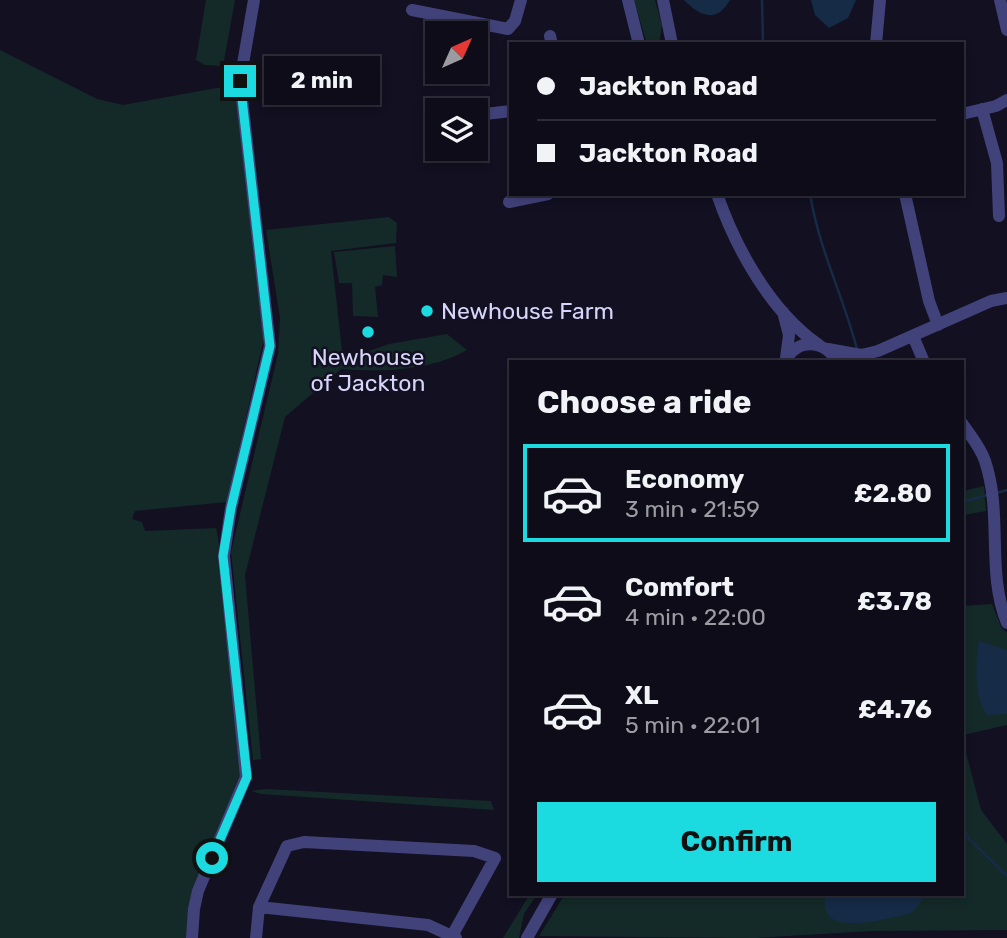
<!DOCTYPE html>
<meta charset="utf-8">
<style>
:root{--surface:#0e0c19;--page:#171522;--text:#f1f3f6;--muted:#9b9ba2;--line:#2e2c38;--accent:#1bdae0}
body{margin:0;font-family:Rubik,sans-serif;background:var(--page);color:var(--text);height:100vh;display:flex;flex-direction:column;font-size:26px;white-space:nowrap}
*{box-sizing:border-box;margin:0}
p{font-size:23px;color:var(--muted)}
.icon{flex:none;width:38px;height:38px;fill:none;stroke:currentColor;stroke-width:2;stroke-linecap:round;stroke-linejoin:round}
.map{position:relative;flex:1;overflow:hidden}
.drawer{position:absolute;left:509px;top:360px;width:455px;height:536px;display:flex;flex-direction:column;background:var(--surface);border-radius:0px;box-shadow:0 4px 10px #0003,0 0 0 2px var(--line)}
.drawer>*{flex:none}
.banner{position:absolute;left:509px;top:42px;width:455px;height:154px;border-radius:0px;box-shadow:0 4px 10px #0003,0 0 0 2px var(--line);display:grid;align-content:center;height:154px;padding:0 28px;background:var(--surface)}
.needle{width:46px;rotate:45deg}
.controls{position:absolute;left:425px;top:21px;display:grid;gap:14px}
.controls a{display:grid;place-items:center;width:63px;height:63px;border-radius:0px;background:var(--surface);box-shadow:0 4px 10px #0003,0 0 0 2px var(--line);font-size:35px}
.end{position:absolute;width:32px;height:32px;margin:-16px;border:9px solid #1bdae0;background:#111;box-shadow:0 0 0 4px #111}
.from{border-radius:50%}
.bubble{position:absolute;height:49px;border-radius:0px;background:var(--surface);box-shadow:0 4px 10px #0003,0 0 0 2px var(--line);font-size:23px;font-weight:700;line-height:49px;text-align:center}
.banner b{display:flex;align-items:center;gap:24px;height:66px;font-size:26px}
.banner b+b{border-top:2px solid var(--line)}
.banner i{width:18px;height:18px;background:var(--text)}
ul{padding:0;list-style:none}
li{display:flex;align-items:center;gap:21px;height:98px;margin:0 14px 10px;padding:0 14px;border:4px solid transparent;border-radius:0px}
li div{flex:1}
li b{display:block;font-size:26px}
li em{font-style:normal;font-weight:700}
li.selected{border-color:var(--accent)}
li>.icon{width:63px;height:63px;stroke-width:1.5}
h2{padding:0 28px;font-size:32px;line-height:84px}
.primary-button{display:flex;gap:14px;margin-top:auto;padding:14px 28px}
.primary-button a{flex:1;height:80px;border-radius:0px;background:var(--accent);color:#111;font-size:28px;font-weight:700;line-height:80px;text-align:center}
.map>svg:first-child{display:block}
.green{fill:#142a28}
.water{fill:#152b46}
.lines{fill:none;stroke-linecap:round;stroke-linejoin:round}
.stream{stroke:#152b46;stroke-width:2.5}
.minor{stroke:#41427a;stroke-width:12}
.route{stroke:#1bdae0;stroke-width:9}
.poi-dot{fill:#1bdae0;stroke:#121021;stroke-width:2.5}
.labels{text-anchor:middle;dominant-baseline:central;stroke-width:5;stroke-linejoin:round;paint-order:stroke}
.poi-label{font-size:23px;fill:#d7d5fa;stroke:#121021;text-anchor:start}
</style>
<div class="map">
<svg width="1007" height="938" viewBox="0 0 1007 938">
<rect width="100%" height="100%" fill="#121021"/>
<path class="green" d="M206,0h29l-11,61 5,3 -1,5 -6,1v-4l-17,-1 -9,-5z
M634,0h21l7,25 -3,19h-12z
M0,50l97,49 26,6 110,-20 4,4 29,240 -39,173 -92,9 -3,8 10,3 3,9 71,-3 2,9 24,239 -54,162h-188z
M389,217l8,6 -1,20 -65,8 12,109 46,-16 58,-10 20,16c-37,21 -83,22 -126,19l-56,48 -40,158 16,184 -8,1 -22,-208 47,-198 2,-36 -14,-88z
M395,246l2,31 -14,-2 -1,10 -7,2 3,30 -25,-1 -1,-33h-13l-5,-31z
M984,486l2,25 -23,4v-24z
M992,604l10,25 5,3v93l-44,10v-129z
M963,741l18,69 26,34v86l-135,1 -117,7 -216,-2 26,-42h397z
M266,789l225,12 3,9 -233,-16 -10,-3z
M530,894h7l-13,20 -5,24h-16z"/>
<path class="water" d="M684,0h46c-14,24 -30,16 -46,0z
M811,0h45l-8,18 -19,10 -14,-13z
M979,641l28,9v64l-20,1c-13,-17 -12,-53 -8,-74z
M825,894h102l-15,19c-19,4 -77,22 -86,-2 -2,-4 -1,-12 -1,-17z"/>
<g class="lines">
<path class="stream" d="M762,0l1,44
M810,194c9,55 33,102 47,155
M997,493l10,-3
M962,502l25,-7
M962,825l7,14 38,37"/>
<path class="minor" d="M628,0l11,44
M663,0l9,44
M1000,0l7,30
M412,10l96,19 7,-8 6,-21
M550,36l2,8
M876,44l4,-44
M982,109l15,54 2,53
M485,114l26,-3
M962,114l34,-8 11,-6
M717,194c19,55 54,118 102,151
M905,194l24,107 9,24
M509,202l39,-8
M783,312l6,23 -3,23
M913,336l11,26
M828,349l33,6 17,-4 113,-50 16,-3
M785,362c10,-24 41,-23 52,0
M962,423c8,12 19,25 23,38 18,53 1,111 22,162
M259,907l169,18 28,13
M192,938l2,-29 4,-18 48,-114 -22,-221 7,-48 39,-162 -30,-265 14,-81
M256,938l3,-31 28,-61 17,-4 170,9 21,7 -43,78
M527,938l25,-44"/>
</g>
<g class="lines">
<path class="route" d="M212,858l35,-81 -24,-221 8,-48 39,-162 -30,-265"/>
</g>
<g class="poi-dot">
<circle cx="427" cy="311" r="7"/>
<circle cx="368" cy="332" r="7"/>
</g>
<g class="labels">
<g class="poi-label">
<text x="441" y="311">Newhouse Farm</text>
<text x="368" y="357" text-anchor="middle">Newhouse<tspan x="368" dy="26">of Jackton</tspan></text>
</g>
</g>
</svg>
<div class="controls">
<a><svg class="needle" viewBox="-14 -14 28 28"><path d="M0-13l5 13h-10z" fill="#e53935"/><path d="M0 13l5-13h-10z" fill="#9b9ba2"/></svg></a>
<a><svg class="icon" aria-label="layers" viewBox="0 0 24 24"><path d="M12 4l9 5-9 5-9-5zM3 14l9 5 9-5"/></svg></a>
</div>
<i class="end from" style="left:212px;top:858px"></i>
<i class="end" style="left:240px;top:81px"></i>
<div class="bubble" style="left:264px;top:56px;width:116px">2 min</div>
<div class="banner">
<b><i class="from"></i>Jackton Road</b>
<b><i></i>Jackton Road</b>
</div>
<section class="drawer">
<h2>Choose a ride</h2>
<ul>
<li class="selected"><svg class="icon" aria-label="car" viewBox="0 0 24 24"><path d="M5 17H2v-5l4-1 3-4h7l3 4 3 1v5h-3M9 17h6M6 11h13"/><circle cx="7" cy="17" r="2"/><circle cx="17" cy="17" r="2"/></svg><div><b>Economy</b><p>3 min · 21:59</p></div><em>£2.80</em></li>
<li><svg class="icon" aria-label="car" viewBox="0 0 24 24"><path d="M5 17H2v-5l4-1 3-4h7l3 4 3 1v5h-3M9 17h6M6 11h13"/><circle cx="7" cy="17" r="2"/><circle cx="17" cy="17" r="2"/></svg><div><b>Comfort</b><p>4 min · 22:00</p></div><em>£3.78</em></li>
<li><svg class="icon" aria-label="car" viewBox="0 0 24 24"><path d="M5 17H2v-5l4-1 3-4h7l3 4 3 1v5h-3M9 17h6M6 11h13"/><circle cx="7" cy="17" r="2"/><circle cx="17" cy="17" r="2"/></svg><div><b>XL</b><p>5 min · 22:01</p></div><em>£4.76</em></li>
</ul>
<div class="primary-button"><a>Confirm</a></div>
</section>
</div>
